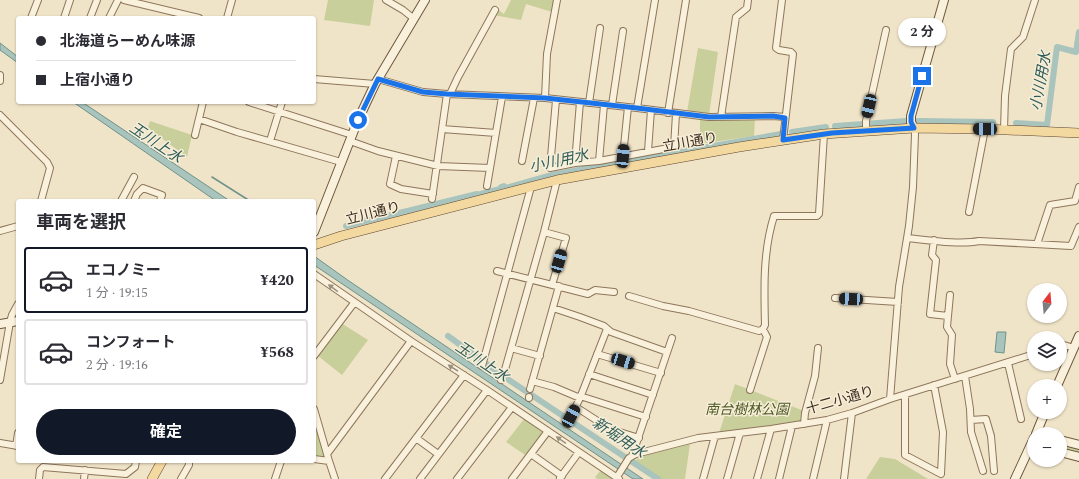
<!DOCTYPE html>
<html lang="ja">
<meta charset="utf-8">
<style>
:root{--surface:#fff;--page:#f2f2f3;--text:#2b2b33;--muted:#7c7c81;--line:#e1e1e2;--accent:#111827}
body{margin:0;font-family:Spectral,"Noto Sans JP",serif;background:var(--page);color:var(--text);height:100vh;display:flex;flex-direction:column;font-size:15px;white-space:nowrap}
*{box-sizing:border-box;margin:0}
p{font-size:13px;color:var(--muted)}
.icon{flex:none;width:22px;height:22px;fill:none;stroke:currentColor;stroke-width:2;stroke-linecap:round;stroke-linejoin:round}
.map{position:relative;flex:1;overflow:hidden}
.details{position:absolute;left:16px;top:199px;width:300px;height:264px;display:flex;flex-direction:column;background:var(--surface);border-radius:4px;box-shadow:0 1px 3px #0004}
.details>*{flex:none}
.top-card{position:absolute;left:16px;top:16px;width:300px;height:88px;border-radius:4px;box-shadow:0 1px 3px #0004;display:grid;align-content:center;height:88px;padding:0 20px;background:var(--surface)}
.needle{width:26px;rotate:16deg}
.fabs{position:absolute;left:1027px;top:283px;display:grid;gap:8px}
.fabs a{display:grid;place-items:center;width:40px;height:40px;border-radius:50%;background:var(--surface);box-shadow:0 1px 3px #0004;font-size:20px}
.end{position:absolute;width:18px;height:18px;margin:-9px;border:5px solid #1a73e8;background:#fff;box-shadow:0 0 0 2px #fff}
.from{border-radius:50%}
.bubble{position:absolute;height:28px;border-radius:14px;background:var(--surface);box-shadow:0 1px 3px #0004;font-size:13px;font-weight:700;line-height:28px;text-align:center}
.car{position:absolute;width:12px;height:24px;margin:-12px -6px;border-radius:5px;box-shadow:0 0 3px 1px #0007;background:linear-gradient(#222 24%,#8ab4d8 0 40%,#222 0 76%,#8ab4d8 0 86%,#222 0)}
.top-card b{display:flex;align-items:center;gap:14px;height:38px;font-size:15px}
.top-card b+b{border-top:1px solid var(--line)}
.top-card i{width:10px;height:10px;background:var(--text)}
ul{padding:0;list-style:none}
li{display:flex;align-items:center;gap:12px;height:66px;margin:0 8px 6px;padding:0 12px;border:2px solid var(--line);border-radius:4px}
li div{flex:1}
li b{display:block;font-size:15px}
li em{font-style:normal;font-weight:700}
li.on{border-color:var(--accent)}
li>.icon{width:36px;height:36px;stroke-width:1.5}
h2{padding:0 20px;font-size:18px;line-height:48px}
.primary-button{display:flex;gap:8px;margin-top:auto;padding:8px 20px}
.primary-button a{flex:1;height:46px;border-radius:24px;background:var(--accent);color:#fff;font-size:16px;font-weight:700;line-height:46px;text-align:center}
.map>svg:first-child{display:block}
.green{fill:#c9cf9b}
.water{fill:#a9c4bc;stroke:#6f938a}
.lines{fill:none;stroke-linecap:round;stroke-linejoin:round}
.stream{stroke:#6f938a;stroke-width:1.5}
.canal{stroke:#a9c4bc;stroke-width:6}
.street-casing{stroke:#8d765c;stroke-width:8}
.secondary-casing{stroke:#6f573f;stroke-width:10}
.primary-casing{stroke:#5b4430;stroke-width:10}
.street{stroke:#faf1dc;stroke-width:6}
.secondary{stroke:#faf1dc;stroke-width:8}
.primary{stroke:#f3d9a0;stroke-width:9}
.oneway{fill:#9c907e}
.route{stroke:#1a73e8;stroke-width:5}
.labels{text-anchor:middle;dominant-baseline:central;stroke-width:3;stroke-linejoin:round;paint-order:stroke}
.street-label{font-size:14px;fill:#3d2e20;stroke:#f7eed8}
.park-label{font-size:14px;font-style:italic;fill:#4d5a26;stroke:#f7eed8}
.water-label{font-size:15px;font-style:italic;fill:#2f5d5a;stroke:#f7eed8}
</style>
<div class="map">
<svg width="1079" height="479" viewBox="0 0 1079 479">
<rect width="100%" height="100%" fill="#f0e4c8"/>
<path class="green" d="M328,0h46l-4,26 -46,-6z
M511,0h44l-3,12 -26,-8 -5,16 -28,-5 4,-6 7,5z
M698,48l20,4 -9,63 -22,-3z
M700,119l9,1 46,-1 -1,17 -54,8z
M150,121l42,14 -5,22 -39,-29z
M341,323l27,17 -26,35 -24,-19z
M735,384l69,27 -3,11 -82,11z
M524,419l17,12 1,2 -17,22 -19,-13z
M314,422l10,33 -4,5 -6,-1z
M1060,442l19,5v7l-19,-5z
M690,444l-5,35h-25l-26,-18 8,-5z
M880,457l15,2 33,20h-62z
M601,470l13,9h-17l-2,-2z"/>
<path class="water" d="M0,43l18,14v6l-18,-13z
M73,102h9l148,99h-14z
M314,256l35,25 294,198h-10l-319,-214z
M997,332h9l-2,21 -9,-1z"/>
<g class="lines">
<path class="stream" d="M212,177l38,24"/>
<path class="canal" d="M918,121l75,1
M1016,123l31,2 10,-78 19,5 3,-20
M835,126l72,-5
M792,132l34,-5
M346,226l131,-32v1l23,-6 1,-2 3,-1 2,2 46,-13 42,-8 187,-33
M448,336l58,42 152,101"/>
<defs>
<path id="street" d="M124,0l75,18
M386,0l17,10 10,8
M782,0l-6,48 3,2 12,2 2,2 -10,86
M31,18l7,-18
M64,18l6,-18
M90,18l7,-18
M109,18l9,-18
M227,18l5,-18
M0,75v6
M314,79l61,5
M378,79l45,13 24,2 98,4 92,10 72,9 64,-1 12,1
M450,94l8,-17 37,-67
M545,98l2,-44 10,-54
M556,100l-6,68 25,-5 24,-2 75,-14 2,-33
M249,102l103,33
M589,103l11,-75
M612,105l11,-74
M637,108l18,-108
M668,113l18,-113
M0,115l47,47 3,6 -9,33
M721,117l15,-100 11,-9 1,-8
M199,119l38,13 104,30
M442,129l54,4
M1004,130l1,-34 6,-47 12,-12 12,-37
M866,131v-10l20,-91
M195,135l8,-33
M270,141l12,-39
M350,141l28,10 60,15 52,2
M648,151l3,-41
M396,156l-6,28 11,5 32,5
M623,156l5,-49
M522,161l12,-63
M599,161l5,-56
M575,163l5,-61
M487,186l15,-89
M432,199l15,-105
M121,201l13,-24
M134,201l3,-7 6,-6 19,7 -2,6
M969,212l16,-83
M0,231l18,-5
M544,232l22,6 -14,47
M907,238c21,2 52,7 72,3l92,5 8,-19
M934,240l-2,15 4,5 -6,54 18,2 -1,11 5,8 -2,29 5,15
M1037,244l13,-39 25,-4 4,-14
M497,271l91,23 7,-4 19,2
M314,274l97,67 76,49 132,89
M629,296l34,10 26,5 70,20 4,-2 2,-4c-1,-37 -2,-74 9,-109h43l2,-2 5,-80
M835,298l63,4
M553,308l27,9 24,9 7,6 56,20
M948,316l2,-21
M1060,346l4,-1 10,3
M511,348l29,8
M597,354l64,19
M314,356l40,-53
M1008,363l13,56
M482,366l49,-179
M504,373l40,-141 13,-52
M589,374l64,21
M965,376l5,33 1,23 12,39
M0,380l10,-58 2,-7 6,-11
M501,380v-1
M532,381l22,6 26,11
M530,389l29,-103
M750,390l17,-53 -4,-8
M905,395v60l36,19 2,-42 -9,-47
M580,396l66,21
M529,398v-1
M890,399l9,-112 10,-61 4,-39 2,-53 -1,-6
M576,407l34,22 29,9
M314,409l15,52
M571,416l9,-18 27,-69
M971,420l15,-1 5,17 3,35
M567,424v-1
M804,424l1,-11 10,-37 3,-28
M416,438l22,16
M0,443l18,3
M16,446l2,-13
M327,454l84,-113
M531,454l31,22
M632,456l40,-118
M314,459l15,2 6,18
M617,477l12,-19 7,-4 62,-16 73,-9 56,-9 25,-7 38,-14 144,-45
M560,478l19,-26
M39,479l1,-9 3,-3 83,7 9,-7 1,-6
M84,479l1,-9
M181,479l8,-14v-4
M275,479l6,-18
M385,479l79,-104
M420,479l67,-89
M457,479l55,-72
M512,479l36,-48
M703,479l12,-43
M727,479l13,-46
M757,479l14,-50
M779,479l13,-53
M813,479l14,-59
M844,479l8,-66"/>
<path id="secondary" d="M914,128l-3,-6v-6l33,-116
M314,232l44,-112 17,-36 50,-84
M0,324l18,-3
M1057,386l22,-50
M1036,434l9,-22
M1060,440l19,5
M1060,452l19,5
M1015,479l19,-41"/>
<path id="primary" d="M314,245l27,-9 216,-56 182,-33 85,-13 90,-6 71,1 94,4
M152,479l10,-18"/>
</defs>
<use href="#street" class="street-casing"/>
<use href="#secondary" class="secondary-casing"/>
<use href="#primary" class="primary-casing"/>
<use href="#street" class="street"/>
<use href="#secondary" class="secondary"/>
<use href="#primary" class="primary"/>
</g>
<defs><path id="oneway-solid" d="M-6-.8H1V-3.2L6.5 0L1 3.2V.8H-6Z"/></defs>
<g class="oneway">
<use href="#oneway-solid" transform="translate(333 288) rotate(-144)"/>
<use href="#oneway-solid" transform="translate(453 368) rotate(-148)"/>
<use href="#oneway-solid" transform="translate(561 440) rotate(-146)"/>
</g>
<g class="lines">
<path class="route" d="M358,120l20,-41 45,13 24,2 98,4 92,10 72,9 64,-1 12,2 -2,22 49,-7 82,-5 -3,-6v-6l11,-40"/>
</g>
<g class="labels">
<g class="street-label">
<text transform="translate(690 142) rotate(-10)">立川通り</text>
<text transform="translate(373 213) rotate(-14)">立川通り</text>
<text transform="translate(840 400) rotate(-16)">十二小通り</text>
</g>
<g class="park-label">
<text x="747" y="409">南台樹林公園</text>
</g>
<g class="water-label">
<text transform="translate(1041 81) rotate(-80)">小川用水</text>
<text transform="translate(156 143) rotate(34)">玉川上水</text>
<text transform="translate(559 161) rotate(-12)">小川用水</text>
<text transform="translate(482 362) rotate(34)">玉川上水</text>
<text transform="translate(619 438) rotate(34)">新堀用水</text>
</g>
</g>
</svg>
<div class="fabs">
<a><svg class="needle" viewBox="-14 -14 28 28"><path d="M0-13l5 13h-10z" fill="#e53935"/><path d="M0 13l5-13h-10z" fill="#7c7c81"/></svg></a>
<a><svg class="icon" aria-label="layers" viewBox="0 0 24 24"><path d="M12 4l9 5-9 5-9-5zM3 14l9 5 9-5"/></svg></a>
<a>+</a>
<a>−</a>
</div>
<i class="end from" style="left:358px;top:120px"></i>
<i class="end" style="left:922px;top:76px"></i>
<div class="bubble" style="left:898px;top:18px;width:48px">2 分</div>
<i class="car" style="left:869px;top:106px;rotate:193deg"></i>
<i class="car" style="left:985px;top:129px;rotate:271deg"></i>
<i class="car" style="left:623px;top:156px;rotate:5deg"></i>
<i class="car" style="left:559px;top:261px;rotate:16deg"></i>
<i class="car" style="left:851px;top:299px;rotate:273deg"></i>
<i class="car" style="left:623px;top:361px;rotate:107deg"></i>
<i class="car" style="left:571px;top:416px;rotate:28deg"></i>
<div class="top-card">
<b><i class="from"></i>北海道らーめん味源</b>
<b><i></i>上宿小通り</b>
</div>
<section class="details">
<h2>車両を選択</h2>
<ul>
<li class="on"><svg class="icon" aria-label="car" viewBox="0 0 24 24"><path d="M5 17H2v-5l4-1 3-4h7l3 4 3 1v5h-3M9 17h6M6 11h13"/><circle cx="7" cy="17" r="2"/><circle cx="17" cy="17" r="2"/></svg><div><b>エコノミー</b><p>1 分 · 19:15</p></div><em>¥420</em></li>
<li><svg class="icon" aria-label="car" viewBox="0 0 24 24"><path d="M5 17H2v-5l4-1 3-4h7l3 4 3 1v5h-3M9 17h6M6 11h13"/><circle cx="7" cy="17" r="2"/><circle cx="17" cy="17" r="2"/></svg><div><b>コンフォート</b><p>2 分 · 19:16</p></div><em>¥568</em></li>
</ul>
<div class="primary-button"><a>確定</a></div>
</section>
</div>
